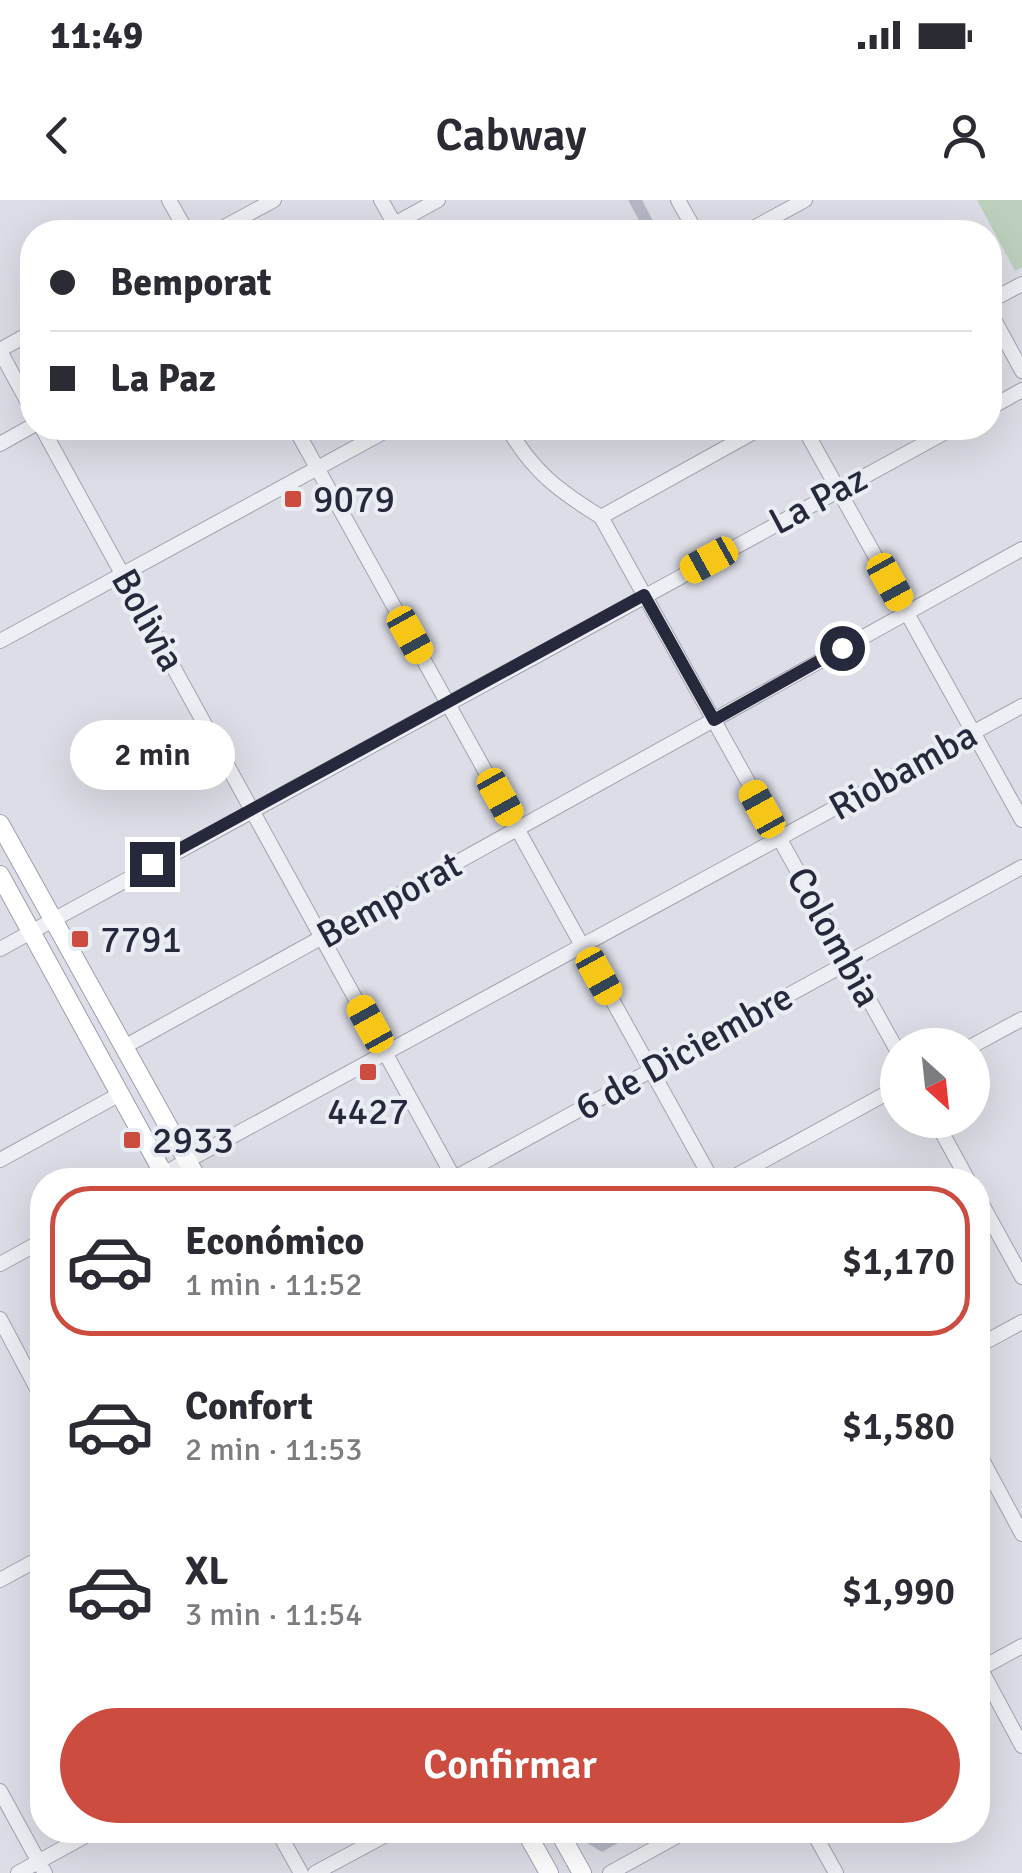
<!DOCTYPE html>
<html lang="es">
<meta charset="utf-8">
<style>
:root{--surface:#fff;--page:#f7f7f7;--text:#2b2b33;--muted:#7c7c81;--line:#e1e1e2;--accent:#cc4c40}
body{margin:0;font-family:Signika,sans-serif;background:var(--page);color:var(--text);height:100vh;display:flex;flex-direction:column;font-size:38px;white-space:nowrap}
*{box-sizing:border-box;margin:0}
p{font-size:32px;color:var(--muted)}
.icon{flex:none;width:55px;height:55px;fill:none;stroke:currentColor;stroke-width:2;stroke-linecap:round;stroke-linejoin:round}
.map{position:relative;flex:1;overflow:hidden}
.drawer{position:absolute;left:30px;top:968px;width:960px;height:675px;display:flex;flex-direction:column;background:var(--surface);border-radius:40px;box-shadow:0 10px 40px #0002}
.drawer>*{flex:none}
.top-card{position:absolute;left:20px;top:20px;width:982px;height:220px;border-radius:40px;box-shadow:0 10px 40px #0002;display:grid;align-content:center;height:220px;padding:0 30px;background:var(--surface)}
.needle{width:65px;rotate:153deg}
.fabs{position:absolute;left:880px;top:828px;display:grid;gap:20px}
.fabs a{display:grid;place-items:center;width:110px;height:110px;border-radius:50%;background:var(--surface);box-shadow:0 10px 40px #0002;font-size:50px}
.end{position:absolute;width:45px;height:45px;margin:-22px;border:12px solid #26293c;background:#fff;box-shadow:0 0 0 5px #fff}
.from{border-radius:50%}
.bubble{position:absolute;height:70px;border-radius:35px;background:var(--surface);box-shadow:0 10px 40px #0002;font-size:32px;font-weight:600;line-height:70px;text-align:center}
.car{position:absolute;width:30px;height:60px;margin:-30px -15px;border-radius:12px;box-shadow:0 0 8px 2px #0007;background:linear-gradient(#f5c518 24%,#345 0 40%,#f5c518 0 76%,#345 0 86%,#f5c518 0)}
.top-card b{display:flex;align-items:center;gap:35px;height:95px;font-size:38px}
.top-card b+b{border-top:2px solid var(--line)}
.top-card i{width:25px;height:25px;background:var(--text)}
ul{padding:18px 0 0;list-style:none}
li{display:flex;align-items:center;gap:30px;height:150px;margin:0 20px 15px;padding:0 10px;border:5px solid transparent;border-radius:40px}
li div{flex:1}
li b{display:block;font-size:38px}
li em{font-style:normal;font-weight:600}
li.selected{border-color:var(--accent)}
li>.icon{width:90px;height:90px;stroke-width:1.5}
.button{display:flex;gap:20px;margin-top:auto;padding:20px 30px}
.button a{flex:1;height:115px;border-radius:60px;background:var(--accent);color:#fff;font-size:40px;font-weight:600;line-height:115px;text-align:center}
.status{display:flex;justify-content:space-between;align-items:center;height:70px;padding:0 50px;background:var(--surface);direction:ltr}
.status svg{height:28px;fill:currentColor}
header{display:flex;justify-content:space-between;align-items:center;height:130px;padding:0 30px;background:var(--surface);font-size:45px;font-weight:600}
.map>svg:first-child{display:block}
.green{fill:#bdd0bd}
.building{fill:#b6b8c6}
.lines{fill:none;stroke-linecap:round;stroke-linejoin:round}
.minor-casing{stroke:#a2a3b0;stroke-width:16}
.major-casing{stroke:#9b9fb1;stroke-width:20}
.minor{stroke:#eeeff4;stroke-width:14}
.major{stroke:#fff;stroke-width:18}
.route{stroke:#26293c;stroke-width:12}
.poi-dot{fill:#cc4c40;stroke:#ebedf4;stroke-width:4}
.labels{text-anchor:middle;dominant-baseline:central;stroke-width:8;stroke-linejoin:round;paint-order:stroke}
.poi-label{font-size:38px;fill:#26293c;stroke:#ebedf4;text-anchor:start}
.street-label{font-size:38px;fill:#26293c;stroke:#ebedf4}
</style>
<div class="status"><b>11:49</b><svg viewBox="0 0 49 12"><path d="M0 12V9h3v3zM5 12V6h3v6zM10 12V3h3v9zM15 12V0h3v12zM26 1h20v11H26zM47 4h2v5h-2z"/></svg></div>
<header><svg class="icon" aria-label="back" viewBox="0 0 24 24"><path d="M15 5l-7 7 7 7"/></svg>Cabway<svg class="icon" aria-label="person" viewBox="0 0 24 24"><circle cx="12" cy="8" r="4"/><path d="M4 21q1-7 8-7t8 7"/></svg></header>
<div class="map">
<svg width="1022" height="1673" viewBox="0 0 1022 1673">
<rect width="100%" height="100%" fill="#dcdde6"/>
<path class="green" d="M977,0h45v67l-7,4z"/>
<path class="building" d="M628,0h14l17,32h-32l14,-8z
M579,1630h62l-39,22 -15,-9z"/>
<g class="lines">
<defs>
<path id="minor" d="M169,0l18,32
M381,0l17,30
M678,0l18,32
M215,32l59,-32
M380,32l58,-32
M746,32l59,-32
M990,101l32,-17
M990,112l32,59
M0,150l32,-18
M0,151l32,59
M990,208l32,-18
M42,228l413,752
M295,228l417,752
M508,228c24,43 51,63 93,89l297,535
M804,228l218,392
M0,244l32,-18
M601,317l160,-89
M0,441l391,-213
M0,749l953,-521
M972,846l50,-27
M124,847l898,-498
M935,920l33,60
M0,960l120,-66
M152,980l870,-474
M451,980l571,-313
M728,980l170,-93
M978,997l44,80
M0,1064l42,-23
M0,1119l42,79
M978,1146l44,-24
M978,1252l44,82
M0,1380l42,-23
M978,1464l44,82
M978,1470l44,-24
M0,1591l45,82
M277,1630l24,43
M812,1630l24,43
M18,1673l78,-43
M315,1673l80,-43
M610,1673l78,-43"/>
<path id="major" d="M0,624l198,356
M0,675l167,305
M525,1630l24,43
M558,1630l24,43"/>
</defs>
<use href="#minor" class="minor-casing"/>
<use href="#major" class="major-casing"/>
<use href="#minor" class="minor"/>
<use href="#major" class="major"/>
</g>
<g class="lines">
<path class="route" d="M152,664l492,-269 70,125 128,-72"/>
</g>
<g class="poi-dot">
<rect x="283" y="289" width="20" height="20" rx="5"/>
<rect x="70" y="729" width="20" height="20" rx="5"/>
<rect x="358" y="862" width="20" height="20" rx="5"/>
<rect x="122" y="930" width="20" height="20" rx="5"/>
</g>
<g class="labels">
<g class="poi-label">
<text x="313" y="299">9079</text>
<text x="100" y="739">7791</text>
<text x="368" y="911" text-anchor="middle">4427</text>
<text x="152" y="940">2933</text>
</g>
<g class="street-label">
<text transform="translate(818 300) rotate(-28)">La Paz</text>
<text transform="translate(148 420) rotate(61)">Bolivia</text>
<text transform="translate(903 571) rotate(-29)">Riobamba</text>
<text transform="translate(389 700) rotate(-29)">Bemporat</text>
<text transform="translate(834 737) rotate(61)">Colombia</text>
<text transform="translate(684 852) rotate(-29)">6 de Diciembre</text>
</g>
</g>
</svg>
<div class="fabs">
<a><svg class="needle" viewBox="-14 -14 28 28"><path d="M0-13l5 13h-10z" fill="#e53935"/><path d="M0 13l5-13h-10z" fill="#7c7c81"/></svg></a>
</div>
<i class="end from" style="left:842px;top:448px"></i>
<i class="end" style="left:152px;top:664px"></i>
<div class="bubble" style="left:70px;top:520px;width:165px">2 min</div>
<i class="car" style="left:709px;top:360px;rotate:241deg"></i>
<i class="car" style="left:890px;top:382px;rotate:151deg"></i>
<i class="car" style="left:410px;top:435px;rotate:151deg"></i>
<i class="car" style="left:500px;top:597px;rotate:151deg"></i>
<i class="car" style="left:762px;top:609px;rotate:331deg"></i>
<i class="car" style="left:599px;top:776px;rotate:151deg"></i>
<i class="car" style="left:370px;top:824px;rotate:331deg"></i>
<div class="top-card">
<b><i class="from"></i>Bemporat</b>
<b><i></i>La Paz</b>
</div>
<section class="drawer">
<ul>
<li class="selected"><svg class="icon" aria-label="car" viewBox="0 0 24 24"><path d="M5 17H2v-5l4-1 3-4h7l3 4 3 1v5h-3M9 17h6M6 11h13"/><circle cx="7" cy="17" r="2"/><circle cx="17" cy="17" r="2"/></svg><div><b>Económico</b><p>1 min · 11:52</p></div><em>$1,170</em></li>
<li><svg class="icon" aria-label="car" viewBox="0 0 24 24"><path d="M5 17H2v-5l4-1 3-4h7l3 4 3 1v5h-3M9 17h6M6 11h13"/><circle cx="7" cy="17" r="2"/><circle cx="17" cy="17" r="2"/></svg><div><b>Confort</b><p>2 min · 11:53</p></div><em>$1,580</em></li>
<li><svg class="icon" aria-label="car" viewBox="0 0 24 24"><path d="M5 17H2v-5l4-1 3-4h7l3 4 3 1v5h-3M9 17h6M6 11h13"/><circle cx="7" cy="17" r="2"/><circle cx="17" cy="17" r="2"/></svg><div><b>XL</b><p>3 min · 11:54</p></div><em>$1,990</em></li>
</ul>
<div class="button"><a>Confirmar</a></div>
</section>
</div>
